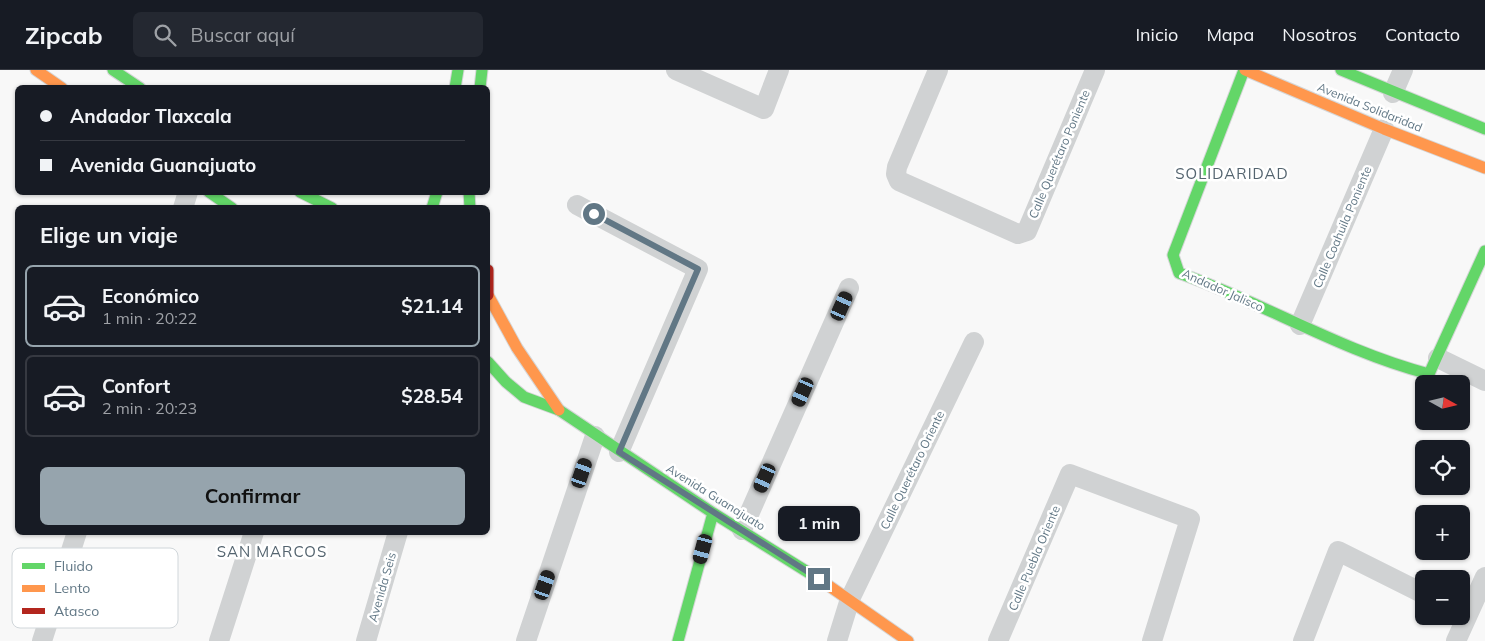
<!DOCTYPE html>
<html lang="es">
<meta charset="utf-8">
<style>
:root{--surface:#171b24;--page:#242831;--text:#f1f3f6;--muted:#9ea1a6;--line:#363941;--accent:#96a4ad}
body{margin:0;font-family:Mulish,sans-serif;background:var(--page);color:var(--text);height:100vh;display:flex;flex-direction:column;font-size:19px;white-space:nowrap}
*{box-sizing:border-box;margin:0}
p{font-size:16px;color:var(--muted)}
.icon{flex:none;width:28px;height:28px;fill:none;stroke:currentColor;stroke-width:2;stroke-linecap:round;stroke-linejoin:round}
.map{position:relative;flex:1;overflow:hidden}
.side{position:absolute;left:15px;top:135px;width:475px;height:330px;display:flex;flex-direction:column;background:var(--surface);border-radius:8px;box-shadow:0 1px 4px #0004}
.side>*{flex:none}
.top-card{position:absolute;left:15px;top:15px;width:475px;height:110px;border-radius:8px;box-shadow:0 1px 4px #0004;display:grid;align-content:center;height:110px;padding:0 25px;background:var(--surface)}
.needle{width:32px;rotate:98deg}
.tools{position:absolute;left:1415px;top:305px;display:grid;gap:10px}
.tools a{display:grid;place-items:center;width:55px;height:55px;border-radius:8px;background:var(--surface);box-shadow:0 1px 4px #0004;font-size:25px}
.end{position:absolute;width:22px;height:22px;margin:-11px;border:6px solid #617785;background:#fff;box-shadow:0 0 0 2px #fff}
.from{border-radius:50%}
.bubble{position:absolute;height:35px;border-radius:8px;background:var(--surface);box-shadow:0 1px 4px #0004;font-size:16px;font-weight:700;line-height:35px;text-align:center}
.car{position:absolute;width:15px;height:30px;margin:-15px -8px;border-radius:6px;box-shadow:0 0 4px 1px #0007;background:linear-gradient(#222 24%,#8ab4d8 0 40%,#222 0 76%,#8ab4d8 0 86%,#222 0)}
.top-card b{display:flex;align-items:center;gap:18px;height:48px;font-size:19px}
.top-card b+b{border-top:1px solid var(--line)}
.top-card i{width:12px;height:12px;background:var(--text)}
ul{padding:0;list-style:none}
li{display:flex;align-items:center;gap:15px;height:82px;margin:0 10px 8px;padding:0 15px;border:2px solid var(--line);border-radius:8px}
li div{flex:1}
li b{display:block;font-size:19px}
li em{font-style:normal;font-weight:700}
li.active{border-color:var(--accent)}
li>.icon{width:45px;height:45px;stroke-width:1.5}
h2{padding:0 25px;font-size:22px;line-height:60px}
.button{display:flex;gap:10px;margin-top:auto;padding:10px 25px}
.button a{flex:1;height:58px;border-radius:8px;background:var(--accent);color:#111;font-size:20px;font-weight:700;line-height:58px;text-align:center}
header{display:flex;align-items:center;gap:30px;box-sizing:border-box;height:70px;padding:0 25px;background:var(--surface);border-bottom:1px solid var(--line)}
header strong{font-size:24px}
nav{display:flex;gap:28px;margin-inline-start:auto;font-size:18px}
.search{width:350px;height:45px;background:var(--page);display:flex;align-items:center;gap:12px;box-sizing:border-box;padding:0 18px;border-radius:8px;color:var(--muted);font-size:19px}
.map>svg:first-child{display:block}
.lines{fill:none;stroke-linecap:round;stroke-linejoin:round}
.fast-casing{stroke:#d5d6d7;stroke-width:13}
.slow-casing{stroke:#d5d6d7;stroke-width:13}
.jam-casing{stroke:#d5d6d7;stroke-width:13}
.street{stroke:#d0d2d3;stroke-width:20}
.fast{stroke:#63d668;stroke-width:11}
.slow{stroke:#ff974d;stroke-width:11}
.jam{stroke:#b3261e;stroke-width:11}
.route{stroke:#617785;stroke-width:6}
.labels{text-anchor:middle;dominant-baseline:central;stroke-width:5;stroke-linejoin:round;paint-order:stroke}
.street-label{font-size:12px;fill:#617785;stroke:#fff}
.quarter-label{font-size:15px;letter-spacing:1px;fill:#54646f;stroke:#fff}
.key{fill:#fff;stroke:#d0d6da;stroke-width:1}
.key-label{font-size:14px;fill:#617785}
</style>
<header>
<strong>Zipcab</strong>
<div class="search"><svg class="icon" aria-label="search" viewBox="0 0 24 24"><circle cx="10" cy="10" r="6"/><path d="M15 15l6 6"/></svg>Buscar aquí</div>
<nav><a>Inicio</a><a>Mapa</a><a>Nosotros</a><a>Contacto</a></nav>
</header>
<div class="map">
<svg width="1485" height="571" viewBox="0 0 1485 571">
<rect width="100%" height="100%" fill="#f8f8f8"/>
<g class="lines">
<defs>
<path id="fast" d="M113,0l27,18
M1244,0l-71,185 6,18c85,30 162,78 250,101l56,-123
M1341,0l144,59
M455,18l3,-18
M480,18l2,-18
M209,122l23,16
M300,122l32,16
M469,122l1,16
M432,138l5,-16
M488,292l18,20 18,15 35,13 154,103 109,68
M678,571l35,-128"/>
<path id="slow" d="M36,0l26,18
M1245,0l139,59 101,39
M488,225l29,53 42,62
M822,511l86,60"/>
<path id="jam" d="M488,200v25"/>
</defs>
<use href="#fast" class="fast-casing"/>
<use href="#slow" class="slow-casing"/>
<use href="#jam" class="jam-casing"/>
<path class="street" d="M676,0l88,39 15,-39
M938,0l-41,97 -1,7 3,7 119,53 9,-3 68,-161
M1393,23l10,-23
M577,135l121,64 -79,183
M183,138l5,-16
M1300,255l84,-196
M1438,288l47,23
M742,460l107,-242
M42,571l35,-109
M219,571l35,-109
M366,571l32,-109
M526,571l69,-205
M837,571l13,-42 124,-257
M998,571l72,-167 120,45 -38,122
M1303,571l35,-90 86,43
M1456,571l29,-64"/>
<use href="#fast" class="fast"/>
<use href="#slow" class="slow"/>
<use href="#jam" class="jam"/>
</g>
<g class="lines">
<path class="route" d="M594,144l104,55 -79,183 200,127"/>
</g>
<g class="labels">
<g class="street-label">
<text transform="translate(1370 37) rotate(22)">Avenida Solidaridad</text>
<text transform="translate(1059 84) rotate(-67)">Calle Querétaro Poniente</text>
<text transform="translate(1342 157) rotate(-67)">Calle Coahuila Poniente</text>
<text transform="translate(1223 220) rotate(24)">Andador Jalisco</text>
<text transform="translate(912 400) rotate(-64)">Calle Querétaro Oriente</text>
<text transform="translate(716 427) rotate(32)">Avenida Guanajuato</text>
<text transform="translate(1034 488) rotate(-67)">Calle Puebla Oriente</text>
<text transform="translate(382 517) rotate(-74)">Avenida Seis</text>
</g>
<g class="quarter-label">
<text x="1232" y="103">SOLIDARIDAD</text>
<text x="272" y="481">SAN MARCOS</text>
</g>
</g>
<rect x="12" y="478" width="166" height="80" rx="8" class="key"/>
<rect x="22" y="493" width="23" height="6" fill="#63d668"/>
<rect x="22" y="515" width="23" height="7" fill="#ff974d"/>
<rect x="22" y="538" width="23" height="6" fill="#b3261e"/>
<g class="key-label">
<text x="54" y="501">Fluido</text>
<text x="54" y="523">Lento</text>
<text x="54" y="546">Atasco</text>
</g>
</svg>
<div class="tools">
<a><svg class="needle" viewBox="-14 -14 28 28"><path d="M0-13l5 13h-10z" fill="#e53935"/><path d="M0 13l5-13h-10z" fill="#9ea1a6"/></svg></a>
<a><svg class="icon" aria-label="locate" viewBox="0 0 24 24"><circle cx="12" cy="12" r="6"/><path d="M12 2v4M12 18v4M2 12h4M18 12h4"/></svg></a>
<a>+</a>
<a>−</a>
</div>
<i class="end from" style="left:594px;top:144px"></i>
<i class="end" style="left:819px;top:509px"></i>
<div class="bubble" style="left:778px;top:436px;width:82px">1 min</div>
<i class="car" style="left:842px;top:236px;rotate:24deg"></i>
<i class="car" style="left:803px;top:322px;rotate:204deg"></i>
<i class="car" style="left:582px;top:403px;rotate:19deg"></i>
<i class="car" style="left:765px;top:408px;rotate:204deg"></i>
<i class="car" style="left:703px;top:479px;rotate:195deg"></i>
<i class="car" style="left:545px;top:515px;rotate:19deg"></i>
<div class="top-card">
<b><i class="from"></i>Andador Tlaxcala</b>
<b><i></i>Avenida Guanajuato</b>
</div>
<section class="side">
<h2>Elige un viaje</h2>
<ul>
<li class="active"><svg class="icon" aria-label="car" viewBox="0 0 24 24"><path d="M5 17H2v-5l4-1 3-4h7l3 4 3 1v5h-3M9 17h6M6 11h13"/><circle cx="7" cy="17" r="2"/><circle cx="17" cy="17" r="2"/></svg><div><b>Económico</b><p>1 min · 20:22</p></div><em>$21.14</em></li>
<li><svg class="icon" aria-label="car" viewBox="0 0 24 24"><path d="M5 17H2v-5l4-1 3-4h7l3 4 3 1v5h-3M9 17h6M6 11h13"/><circle cx="7" cy="17" r="2"/><circle cx="17" cy="17" r="2"/></svg><div><b>Confort</b><p>2 min · 20:23</p></div><em>$28.54</em></li>
</ul>
<div class="button"><a>Confirmar</a></div>
</section>
</div>
